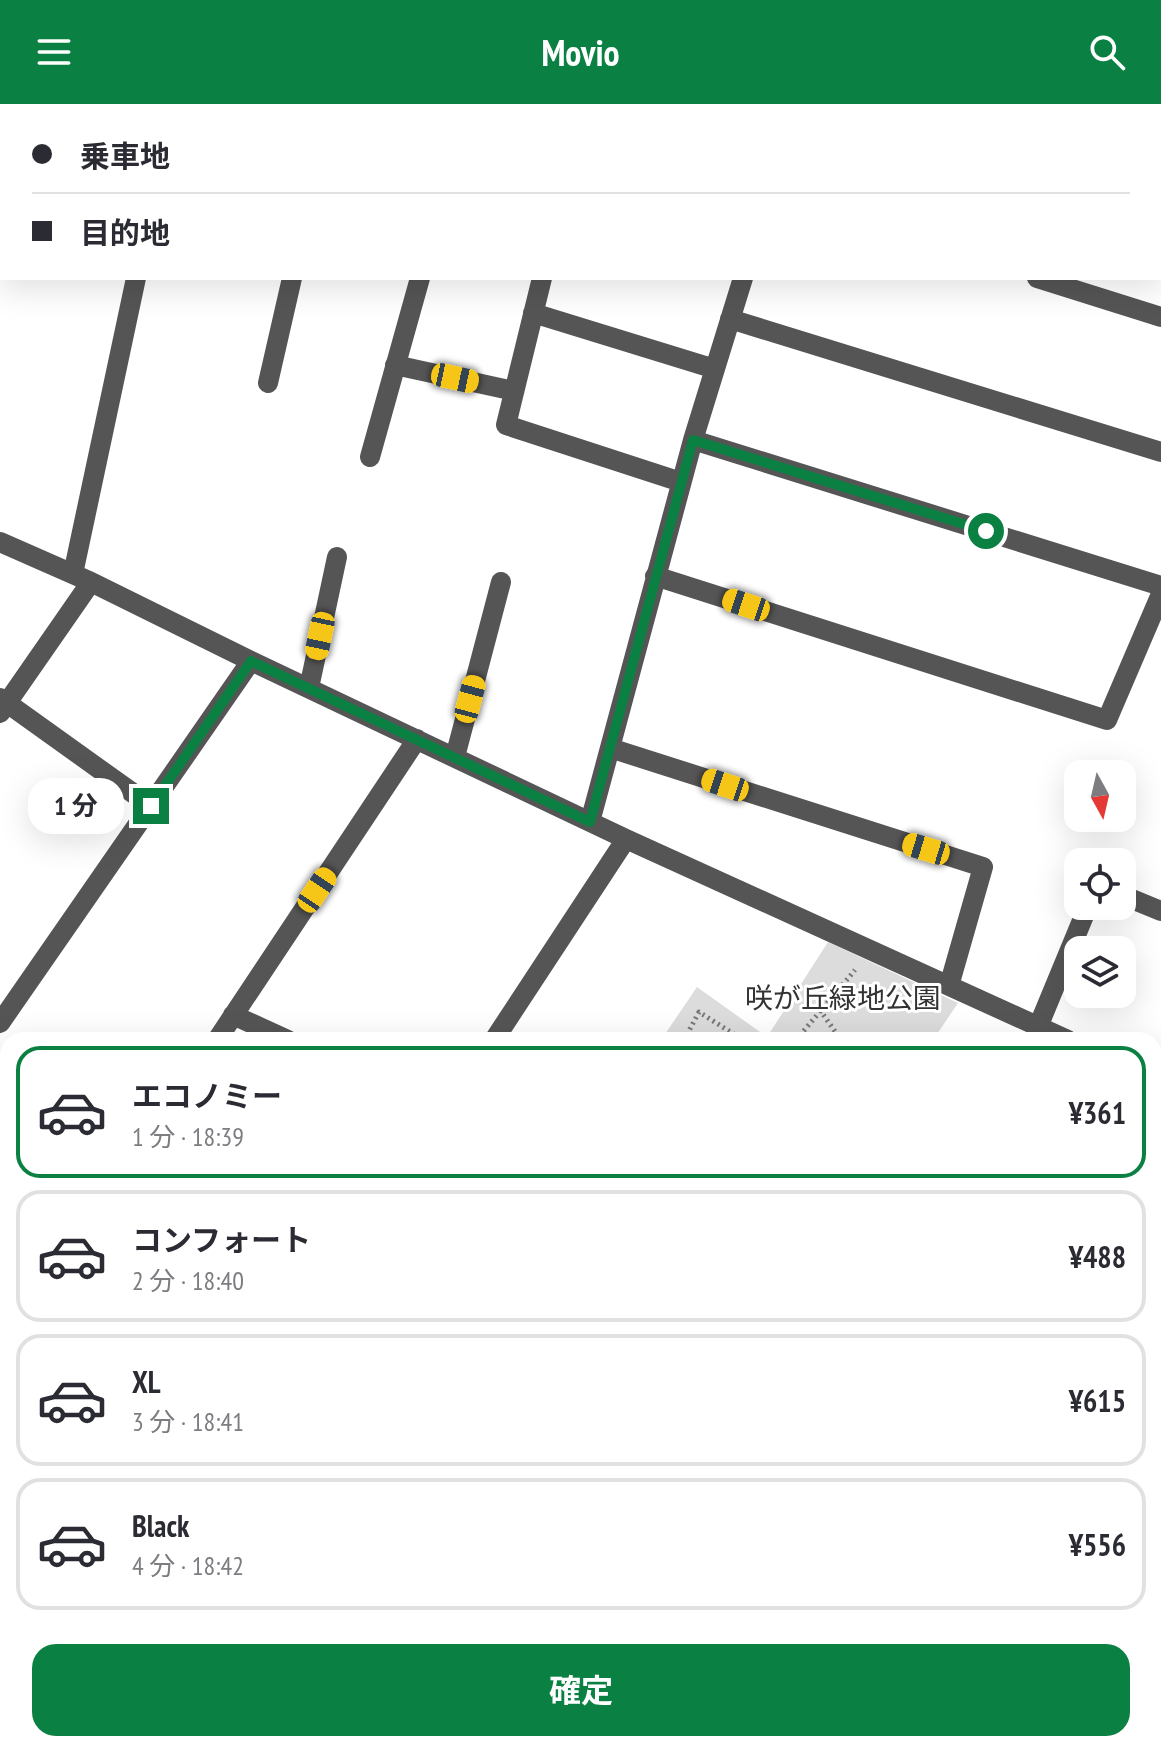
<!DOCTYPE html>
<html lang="ja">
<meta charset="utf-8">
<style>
:root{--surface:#fff;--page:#f2f2f3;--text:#2b2b33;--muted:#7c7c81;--line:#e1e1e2;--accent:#0b8043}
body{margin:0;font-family:"PT Sans Narrow","Noto Sans JP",sans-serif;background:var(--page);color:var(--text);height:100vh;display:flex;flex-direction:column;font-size:30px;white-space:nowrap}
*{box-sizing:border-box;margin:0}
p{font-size:26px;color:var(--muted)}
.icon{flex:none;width:44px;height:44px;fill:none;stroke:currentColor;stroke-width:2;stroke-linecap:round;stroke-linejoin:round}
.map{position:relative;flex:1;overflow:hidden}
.side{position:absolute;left:0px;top:928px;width:1162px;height:720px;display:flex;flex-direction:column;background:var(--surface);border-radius:24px 24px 0 0;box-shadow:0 8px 32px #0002}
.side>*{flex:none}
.top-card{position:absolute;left:0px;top:0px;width:1162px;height:176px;box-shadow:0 8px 32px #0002;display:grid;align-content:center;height:176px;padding:0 32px;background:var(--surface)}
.needle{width:52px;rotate:172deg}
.controls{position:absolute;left:1064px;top:656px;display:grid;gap:16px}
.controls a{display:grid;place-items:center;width:72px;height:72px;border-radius:16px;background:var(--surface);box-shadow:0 8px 32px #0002;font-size:40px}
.end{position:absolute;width:36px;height:36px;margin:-18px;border:10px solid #0b8043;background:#fff;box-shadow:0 0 0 4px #fff}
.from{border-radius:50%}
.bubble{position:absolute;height:56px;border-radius:24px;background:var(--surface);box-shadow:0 8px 32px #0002;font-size:26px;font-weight:700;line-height:56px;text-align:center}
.car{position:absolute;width:24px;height:48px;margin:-24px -12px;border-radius:10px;box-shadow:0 0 6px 2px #0007;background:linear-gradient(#f5c518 24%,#345 0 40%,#f5c518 0 76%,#345 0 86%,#f5c518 0)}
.top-card b{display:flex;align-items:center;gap:28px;height:76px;font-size:30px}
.top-card b+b{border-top:2px solid var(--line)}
.top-card i{width:20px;height:20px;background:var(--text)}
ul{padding:14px 0 0;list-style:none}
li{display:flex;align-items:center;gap:24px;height:132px;margin:0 16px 12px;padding:0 16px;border:4px solid var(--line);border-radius:24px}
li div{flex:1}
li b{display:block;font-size:30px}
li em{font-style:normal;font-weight:700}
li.current{border-color:var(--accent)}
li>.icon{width:72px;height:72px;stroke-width:1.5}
.primary-button{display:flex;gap:16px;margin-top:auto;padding:16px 32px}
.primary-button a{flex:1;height:92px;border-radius:24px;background:var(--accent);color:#fff;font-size:32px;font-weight:700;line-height:92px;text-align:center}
header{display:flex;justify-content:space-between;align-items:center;height:104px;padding:0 32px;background:var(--accent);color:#fff;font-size:36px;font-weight:700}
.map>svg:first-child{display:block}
.green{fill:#dcdcdc}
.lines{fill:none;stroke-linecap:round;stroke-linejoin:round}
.path{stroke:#777;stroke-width:5;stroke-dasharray:2 4;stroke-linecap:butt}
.minor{stroke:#555;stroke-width:20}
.route{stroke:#0b8043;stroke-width:10}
.labels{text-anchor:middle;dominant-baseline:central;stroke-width:6;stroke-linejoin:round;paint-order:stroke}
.park-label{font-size:28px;fill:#333;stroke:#fff}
</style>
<header><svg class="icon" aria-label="menu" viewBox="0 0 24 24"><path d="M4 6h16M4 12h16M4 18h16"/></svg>Movio<svg class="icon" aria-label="search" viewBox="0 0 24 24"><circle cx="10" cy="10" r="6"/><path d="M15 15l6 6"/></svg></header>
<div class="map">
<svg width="1161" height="1648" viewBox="0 0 1161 1648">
<rect width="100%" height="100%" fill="#fff"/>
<path class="green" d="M974,0h184v2h-185z
M828,838l130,61 -25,37h-272l36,-53 70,50z"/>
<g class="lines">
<path class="path" d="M820,906l21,30
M684,936l15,-28 44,28
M796,936l59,-70"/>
<path class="minor" d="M85,2l1,-2
M719,2v-2
M0,28h2
M0,141l2,-9
M542,174l-36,147 175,57
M1037,174l124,39
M533,209l182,56
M730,215l431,133
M395,261l119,26
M268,279l24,-105
M693,336l468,146
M370,353l50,-179
M0,438l91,40 160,79 375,178 442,201
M73,470l63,-296
M655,472l452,144 54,-126
M309,584l28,-131
M0,594l151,108
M0,609l91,-131
M610,644l373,119 -34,119
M455,653l46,-175
M590,718l103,-382 50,-162
M1122,791l39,16
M233,911l55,25
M0,919l251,-362
M1038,923l50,-121
M217,936l200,-301
M494,936l132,-201
M1154,975l7,4
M1154,1124l7,4
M0,1260l8,-12
M0,1323l8,6
M0,1394l8,-15
M1154,1501l7,3
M1154,1582l7,-24
M0,1603l8,-12
M564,1640l16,8
M136,1648l4,-8
M453,1648l4,-8
M642,1648l5,-8
M900,1648l4,-8
M1130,1648l3,-8"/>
</g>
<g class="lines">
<path class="route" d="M151,702l100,-145 339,161 103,-382 293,91"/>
</g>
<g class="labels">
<g class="park-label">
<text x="843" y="893">咲が丘緑地公園</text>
</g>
</g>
</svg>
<div class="controls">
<a><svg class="needle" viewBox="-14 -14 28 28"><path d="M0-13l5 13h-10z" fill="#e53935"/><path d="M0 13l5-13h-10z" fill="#7c7c81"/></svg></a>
<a><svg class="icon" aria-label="locate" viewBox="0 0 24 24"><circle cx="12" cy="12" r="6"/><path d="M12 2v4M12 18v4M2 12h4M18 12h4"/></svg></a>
<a><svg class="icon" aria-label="layers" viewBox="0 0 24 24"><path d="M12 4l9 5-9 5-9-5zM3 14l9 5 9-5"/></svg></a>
</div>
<i class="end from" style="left:986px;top:427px"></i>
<i class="end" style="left:151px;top:702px"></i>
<div class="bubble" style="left:28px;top:674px;width:96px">1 分</div>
<i class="car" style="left:455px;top:274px;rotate:102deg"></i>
<i class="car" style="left:746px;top:501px;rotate:288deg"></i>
<i class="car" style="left:320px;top:532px;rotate:192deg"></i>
<i class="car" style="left:470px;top:595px;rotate:15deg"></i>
<i class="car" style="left:725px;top:681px;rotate:288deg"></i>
<i class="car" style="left:926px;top:745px;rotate:287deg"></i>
<i class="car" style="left:317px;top:786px;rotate:34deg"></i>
<div class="top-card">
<b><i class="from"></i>乗車地</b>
<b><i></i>目的地</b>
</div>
<section class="side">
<ul>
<li class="current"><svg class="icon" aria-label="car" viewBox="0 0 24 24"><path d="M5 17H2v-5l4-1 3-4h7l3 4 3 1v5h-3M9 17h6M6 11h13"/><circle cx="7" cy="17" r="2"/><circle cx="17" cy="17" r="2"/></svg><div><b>エコノミー</b><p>1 分 · 18:39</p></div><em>¥361</em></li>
<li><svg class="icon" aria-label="car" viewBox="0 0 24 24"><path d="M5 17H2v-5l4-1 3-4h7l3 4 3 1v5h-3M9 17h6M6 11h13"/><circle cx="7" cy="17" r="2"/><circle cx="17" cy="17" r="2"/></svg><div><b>コンフォート</b><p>2 分 · 18:40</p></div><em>¥488</em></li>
<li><svg class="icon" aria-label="car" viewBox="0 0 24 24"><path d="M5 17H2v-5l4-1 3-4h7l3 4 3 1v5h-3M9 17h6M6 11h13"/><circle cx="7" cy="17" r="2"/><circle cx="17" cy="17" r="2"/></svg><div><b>XL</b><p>3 分 · 18:41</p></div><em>¥615</em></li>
<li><svg class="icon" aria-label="car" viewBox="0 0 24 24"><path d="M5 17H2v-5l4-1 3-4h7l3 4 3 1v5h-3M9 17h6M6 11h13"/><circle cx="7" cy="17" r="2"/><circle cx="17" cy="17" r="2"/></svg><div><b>Black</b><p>4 分 · 18:42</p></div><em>¥556</em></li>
</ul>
<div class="primary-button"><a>確定</a></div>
</section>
</div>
